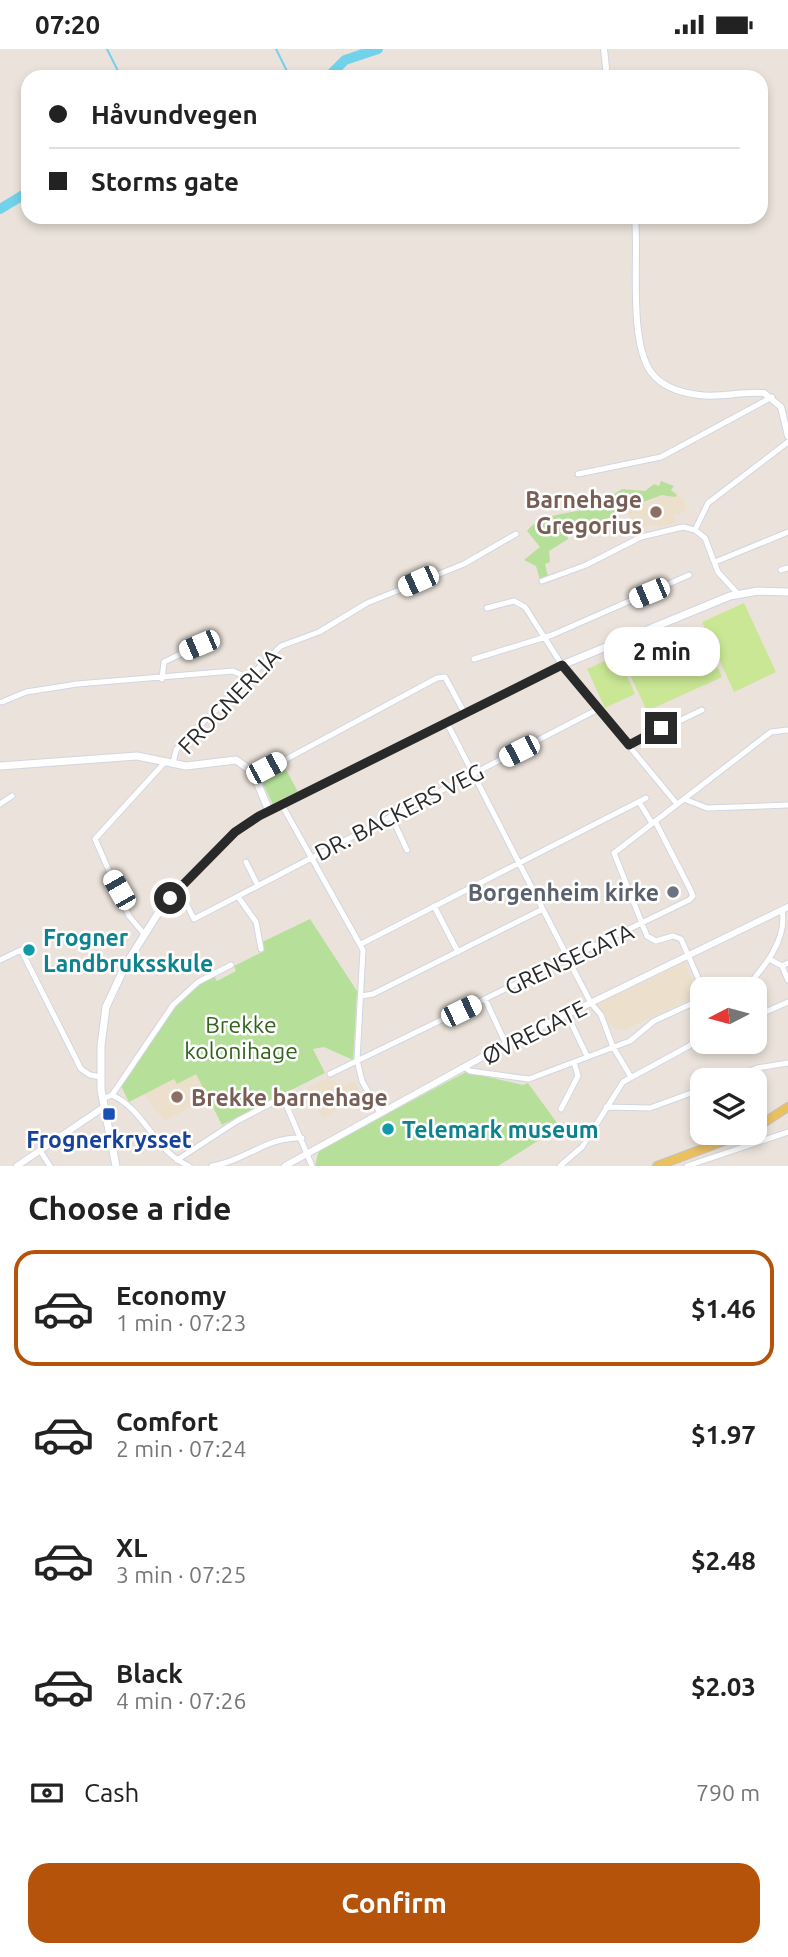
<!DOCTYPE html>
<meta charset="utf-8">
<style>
:root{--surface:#fff;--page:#f6f6f6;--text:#222;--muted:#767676;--line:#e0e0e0;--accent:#b45309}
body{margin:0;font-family:Ubuntu,sans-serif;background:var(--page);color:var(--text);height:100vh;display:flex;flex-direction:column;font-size:26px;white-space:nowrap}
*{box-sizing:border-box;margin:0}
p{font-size:23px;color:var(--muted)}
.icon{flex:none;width:38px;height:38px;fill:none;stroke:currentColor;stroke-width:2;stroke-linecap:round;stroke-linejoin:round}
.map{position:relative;height:1117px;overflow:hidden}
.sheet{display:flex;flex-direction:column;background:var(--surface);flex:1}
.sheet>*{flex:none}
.guide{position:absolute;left:21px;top:21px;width:747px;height:154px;border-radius:21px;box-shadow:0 4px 10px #0003;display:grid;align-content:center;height:154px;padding:0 28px;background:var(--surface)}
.needle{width:46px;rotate:264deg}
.controls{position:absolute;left:690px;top:928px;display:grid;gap:14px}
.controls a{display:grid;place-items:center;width:77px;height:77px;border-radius:14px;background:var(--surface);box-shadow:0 4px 10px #0003;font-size:35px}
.end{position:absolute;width:32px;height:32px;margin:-16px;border:9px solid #292929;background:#fff;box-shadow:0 0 0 4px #fff}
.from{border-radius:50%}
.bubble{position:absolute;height:49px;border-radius:21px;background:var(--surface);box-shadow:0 4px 10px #0003;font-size:23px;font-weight:700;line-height:49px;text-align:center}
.car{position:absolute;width:21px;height:42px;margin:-21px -10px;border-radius:9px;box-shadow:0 0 5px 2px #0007;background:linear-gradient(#fff 24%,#345 0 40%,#fff 0 76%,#345 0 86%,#fff 0)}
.guide b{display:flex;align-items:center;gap:24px;height:66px;font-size:26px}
.guide b+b{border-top:2px solid var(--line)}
.guide i{width:18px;height:18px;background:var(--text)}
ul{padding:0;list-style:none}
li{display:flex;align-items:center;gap:21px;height:116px;margin:0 14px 10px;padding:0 14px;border:4px solid transparent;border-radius:21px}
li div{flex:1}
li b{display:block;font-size:26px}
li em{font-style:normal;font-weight:700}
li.current{border-color:var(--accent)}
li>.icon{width:63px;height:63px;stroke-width:1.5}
h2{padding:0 28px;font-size:32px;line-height:84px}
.pay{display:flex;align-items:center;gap:18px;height:77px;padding:0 28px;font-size:26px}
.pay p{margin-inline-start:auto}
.action{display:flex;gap:14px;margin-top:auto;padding:14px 28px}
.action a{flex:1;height:80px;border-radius:21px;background:var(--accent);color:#fff;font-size:28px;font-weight:700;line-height:80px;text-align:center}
.status{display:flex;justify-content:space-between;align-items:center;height:49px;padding:0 35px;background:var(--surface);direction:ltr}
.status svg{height:19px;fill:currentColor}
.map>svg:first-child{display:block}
.education{fill:#ecdfcb}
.green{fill:#b6e099}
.pitch{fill:#cae795}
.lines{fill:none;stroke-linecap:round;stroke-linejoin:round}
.stream{stroke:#71d2ea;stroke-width:2}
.river{stroke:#71d2ea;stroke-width:10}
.minor-casing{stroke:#d1d5e2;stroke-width:7}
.tertiary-casing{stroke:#d1d5e2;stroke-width:8}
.secondary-casing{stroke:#d1d5e2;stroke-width:9}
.primary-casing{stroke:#c3c3c3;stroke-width:10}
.minor{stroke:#fff;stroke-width:5}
.tertiary{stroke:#fff;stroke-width:6}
.secondary{stroke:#fff;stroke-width:7}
.primary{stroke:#ebc160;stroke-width:8}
.route{stroke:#292929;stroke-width:9}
.education-dot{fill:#8d6e63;stroke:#fff;stroke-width:2.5}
.worship-dot{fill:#6b7280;stroke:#fff;stroke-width:2.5}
.culture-dot{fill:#0f9aa8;stroke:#fff;stroke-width:2.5}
.transit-dot{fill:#1a4fb4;stroke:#fff;stroke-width:2.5}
.labels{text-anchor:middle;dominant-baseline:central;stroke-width:5;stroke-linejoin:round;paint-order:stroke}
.education-label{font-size:23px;font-weight:bold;fill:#785e54;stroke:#fff;text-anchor:end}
.street-label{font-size:23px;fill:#292929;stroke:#fff}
.worship-label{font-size:23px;font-weight:bold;fill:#5b616d;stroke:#fff;text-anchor:end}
.culture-label{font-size:23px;font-weight:bold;fill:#0d838f;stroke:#fff;text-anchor:start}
.park-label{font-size:23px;fill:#30631c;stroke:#fff}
.transit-label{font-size:23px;font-weight:bold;fill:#164399;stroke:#fff}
</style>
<div class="status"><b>07:20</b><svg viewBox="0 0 49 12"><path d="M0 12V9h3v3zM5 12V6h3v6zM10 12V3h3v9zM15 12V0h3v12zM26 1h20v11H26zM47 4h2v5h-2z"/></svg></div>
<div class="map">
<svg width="788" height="1117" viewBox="0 0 788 1117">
<rect width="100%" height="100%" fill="#ebe3db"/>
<path class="education" d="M675,442l9,10 3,10 -13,5 2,7 -17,4 -1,-2 -13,1 -7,7 -12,-22z
M685,913l13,34 -76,35 -15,-7 -10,-20z
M196,1025l12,25 -44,22 -20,-27 30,-15 3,5z
M328,1029l14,8 12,-5 9,15 -40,22 -16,-30z"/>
<path class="green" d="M661,432l13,5 -3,4 6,5 -2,2 -13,-2 -50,19c-10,17 -31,13 -45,17l1,8 -19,12 1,11 -5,2 3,13 -8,3 -4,-14 -12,-6 16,-13 -13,-16c16,-21 58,-17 80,-28l1,-5 14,-9 23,2 9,-7 5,2z
M283,715l15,28 -25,13 -13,-28z
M310,870l47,72 -4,69 -29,-13 -11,2 12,24 -103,52 -26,-51 -19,10 -3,-5 -45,23 -9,-18c27,-38 52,-86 94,-108l3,5 19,-10 -2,-5 28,-14 -4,-8z
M466,1023l57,13 5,-2 32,44 -62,39h-183l4,-16z"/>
<path class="pitch" d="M744,554l32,69 -42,20 -32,-70z
M699,579l23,49 -75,34 -23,-49z
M618,606l17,39 -30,14 -18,-39z"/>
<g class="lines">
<path class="stream" d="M107,0l14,28
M276,0l14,28"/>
<path class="river" d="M328,28l17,-17 33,-11
M0,160l28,-17"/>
<defs>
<path id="minor" d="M578,425l83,-17 111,-60
M695,481l13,-27 80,-61
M715,513l73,-30
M781,521l7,-2
M542,532l44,-16 55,-28 42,-10 12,3 10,8 13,34 20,22
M487,559l27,-7 11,6 37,58 115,139
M474,610l78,-24 137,-60
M162,630l2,-17 35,-17
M2,653l24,-10 51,-8 156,-13 15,7
M447,674l121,235
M629,696l73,-35
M173,714l3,-13 7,-8 98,-96 38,-14 48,-29 97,-39 52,-30
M255,727l182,-98 8,-1 20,37
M684,750l23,9 81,-3
M639,753l13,21
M0,755l12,-8
M282,756l81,145 -6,110 5,21 18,32
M391,767l16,34
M246,813l11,22
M239,849l17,24 5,27
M184,850l10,20 404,-210
M434,857l24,46
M144,885l-15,-18 -34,-77 70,-77
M361,895l285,-146
M0,911l21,-10 60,119 9,6 11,2
M771,911l11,6 6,-3
M570,914l21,40 10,12 12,32 18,30
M782,917l6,14
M703,940l-22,-50 -8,-3 -17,5 -9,-5 -33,-83 157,-121 17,-2
M722,940l19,-8 8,4
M745,940c18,-20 43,-50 37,-79
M361,947l12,-2 170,-85
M485,950l21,45
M567,965l20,42
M754,968l34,-15
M464,1018l6,4 59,8 101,-38 24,-20 48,-22
M330,1025l359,-174 4,-4 -3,-7 -35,-68
M726,1031l31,-12 31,-5
M112,1046l61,-90 25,-23 33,-17
M102,1050l10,-4c33,15 43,57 77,71
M606,1058l44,1 52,-19
M561,1060l17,-33 -4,-14
M41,1103l9,14
M177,1111l60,-39 46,-24 29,69
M212,1117c33,-5 56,-30 90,-28
M560,1117l22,-19 41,-65 66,-36 13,-11
M687,1117l101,-34"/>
<path id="tertiary" d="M604,0l3,28
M635,168c4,39 -7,123 16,155 11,15 31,21 48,23 22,3 43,-4 65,-2l17,14 7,29
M17,1117l87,-59
M285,1117l221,-122 282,-137"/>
<path id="secondary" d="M0,717l137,-10 49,10 50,-6 17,12 16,39
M116,1117l-15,-76v-44l5,-39 20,-43 31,-49 22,-27 56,-56 24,-16 303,-151 168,-69 28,-5 30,1"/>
<path id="primary" d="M754,1080l34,-22
M657,1117l91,-34"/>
</defs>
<use href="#minor" class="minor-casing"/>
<use href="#tertiary" class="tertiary-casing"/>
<use href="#secondary" class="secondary-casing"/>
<use href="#primary" class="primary-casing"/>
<use href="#minor" class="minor"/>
<use href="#tertiary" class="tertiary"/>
<use href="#secondary" class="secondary"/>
<use href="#primary" class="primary"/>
</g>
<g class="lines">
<path class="route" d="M170,849l65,-66 24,-16 303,-151 67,80 32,-17"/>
</g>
<g class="education-dot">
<circle cx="656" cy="463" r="7"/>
<circle cx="177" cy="1048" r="7"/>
</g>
<circle class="worship-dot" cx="673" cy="843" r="7"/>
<g class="culture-dot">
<circle cx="29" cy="901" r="7"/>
<circle cx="388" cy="1080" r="7"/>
</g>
<rect class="transit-dot" x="102" y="1058" width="14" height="14" rx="3.5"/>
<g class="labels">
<g class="education-label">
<text x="642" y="450">Barnehage<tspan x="642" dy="26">Gregorius</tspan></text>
<text x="191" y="1048" text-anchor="start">Brekke barnehage</text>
</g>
<g class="street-label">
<text transform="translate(229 652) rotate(-46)">FROGNERLIA</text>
<text transform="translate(399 763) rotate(-27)">DR. BACKERS VEG</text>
<text transform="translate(569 910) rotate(-25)">GRENSEGATA</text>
<text transform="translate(534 983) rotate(-27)">ØVREGATE</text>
</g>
<g class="worship-label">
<text x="659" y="843">Borgenheim kirke</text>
</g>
<g class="culture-label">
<text x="43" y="888">Frogner<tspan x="43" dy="26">Landbruksskule</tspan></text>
<text x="402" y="1080">Telemark museum</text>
</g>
<g class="park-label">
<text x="241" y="975">Brekke<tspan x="241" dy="26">kolonihage</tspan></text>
</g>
<g class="transit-label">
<text x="109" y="1090">Frognerkrysset</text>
</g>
</g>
</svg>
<div class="controls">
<a><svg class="needle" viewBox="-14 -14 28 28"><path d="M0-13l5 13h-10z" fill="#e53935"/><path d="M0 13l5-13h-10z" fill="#767676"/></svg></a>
<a><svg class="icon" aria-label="layers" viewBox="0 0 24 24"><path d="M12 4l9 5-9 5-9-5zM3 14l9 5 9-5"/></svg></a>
</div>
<i class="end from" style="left:170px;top:849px"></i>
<i class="end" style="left:661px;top:679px"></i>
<div class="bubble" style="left:604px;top:578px;width:116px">2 min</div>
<i class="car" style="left:418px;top:532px;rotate:246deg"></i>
<i class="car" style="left:649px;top:544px;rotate:247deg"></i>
<i class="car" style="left:199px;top:596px;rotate:247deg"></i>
<i class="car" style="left:519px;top:702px;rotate:243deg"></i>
<i class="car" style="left:266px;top:719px;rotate:62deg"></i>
<i class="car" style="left:119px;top:841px;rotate:330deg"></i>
<i class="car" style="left:461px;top:962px;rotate:64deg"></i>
<div class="guide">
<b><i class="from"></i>Håvundvegen</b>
<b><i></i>Storms gate</b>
</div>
</div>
<section class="sheet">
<h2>Choose a ride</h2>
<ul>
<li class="current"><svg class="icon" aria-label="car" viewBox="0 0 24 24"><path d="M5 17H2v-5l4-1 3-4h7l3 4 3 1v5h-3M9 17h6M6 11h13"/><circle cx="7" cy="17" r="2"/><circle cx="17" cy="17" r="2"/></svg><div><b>Economy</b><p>1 min · 07:23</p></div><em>$1.46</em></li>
<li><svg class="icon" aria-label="car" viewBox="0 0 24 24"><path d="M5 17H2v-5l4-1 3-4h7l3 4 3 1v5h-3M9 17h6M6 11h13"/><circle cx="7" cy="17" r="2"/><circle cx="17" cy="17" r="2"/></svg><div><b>Comfort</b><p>2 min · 07:24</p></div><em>$1.97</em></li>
<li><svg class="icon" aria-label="car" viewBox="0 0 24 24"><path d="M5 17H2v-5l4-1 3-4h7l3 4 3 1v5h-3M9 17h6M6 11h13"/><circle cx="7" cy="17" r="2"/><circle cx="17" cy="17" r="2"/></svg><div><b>XL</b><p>3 min · 07:25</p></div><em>$2.48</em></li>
<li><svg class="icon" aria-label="car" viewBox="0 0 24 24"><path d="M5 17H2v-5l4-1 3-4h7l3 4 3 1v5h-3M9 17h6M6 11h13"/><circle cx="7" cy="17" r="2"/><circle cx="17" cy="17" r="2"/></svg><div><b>Black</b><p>4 min · 07:26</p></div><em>$2.03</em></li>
</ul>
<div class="pay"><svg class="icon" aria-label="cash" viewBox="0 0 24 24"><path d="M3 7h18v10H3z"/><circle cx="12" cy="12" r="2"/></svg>Cash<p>790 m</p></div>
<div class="action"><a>Confirm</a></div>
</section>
